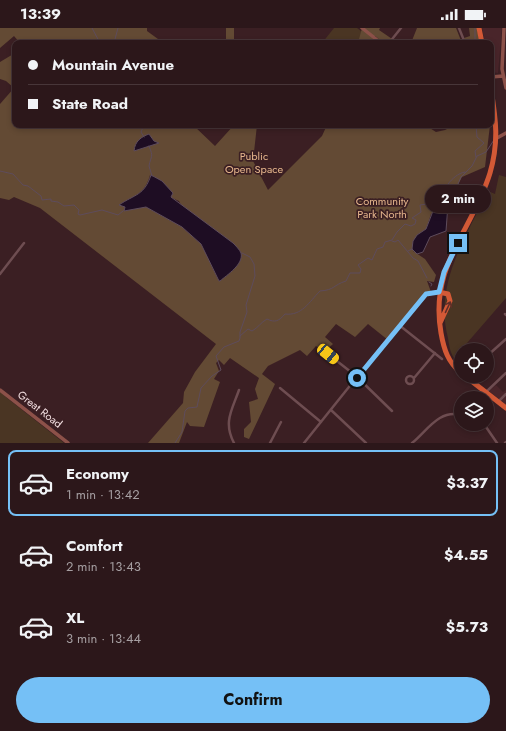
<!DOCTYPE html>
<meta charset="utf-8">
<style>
:root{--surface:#2c171a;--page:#382427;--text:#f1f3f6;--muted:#a69fa2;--line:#483639;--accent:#75c0f6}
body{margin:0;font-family:Jost,sans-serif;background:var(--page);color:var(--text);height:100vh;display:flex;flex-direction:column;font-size:15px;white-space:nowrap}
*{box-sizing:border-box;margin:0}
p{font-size:13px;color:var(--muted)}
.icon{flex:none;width:22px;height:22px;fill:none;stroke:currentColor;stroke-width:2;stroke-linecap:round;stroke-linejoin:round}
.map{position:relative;height:415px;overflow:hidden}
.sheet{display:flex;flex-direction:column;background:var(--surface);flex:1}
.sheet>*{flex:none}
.banner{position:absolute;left:12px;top:12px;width:482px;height:88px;border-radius:8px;box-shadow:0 2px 6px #0003,0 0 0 1px var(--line);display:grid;align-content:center;height:88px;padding:0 16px;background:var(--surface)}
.fabs{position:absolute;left:454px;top:315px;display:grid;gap:8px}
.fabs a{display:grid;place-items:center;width:40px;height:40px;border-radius:50%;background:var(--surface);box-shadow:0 2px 6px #0003,0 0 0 1px var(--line);font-size:20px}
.end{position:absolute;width:18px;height:18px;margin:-9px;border:5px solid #75c0f6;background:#111;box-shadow:0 0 0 2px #111}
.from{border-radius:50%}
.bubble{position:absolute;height:28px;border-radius:14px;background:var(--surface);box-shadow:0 2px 6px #0003,0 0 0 1px var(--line);font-size:13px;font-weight:700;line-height:28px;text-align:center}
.car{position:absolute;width:12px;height:24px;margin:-12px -6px;border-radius:5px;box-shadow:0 0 3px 1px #0007;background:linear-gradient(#f5c518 24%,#345 0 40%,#f5c518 0 76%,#345 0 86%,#f5c518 0)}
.banner b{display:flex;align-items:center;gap:14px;height:38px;font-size:15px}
.banner b+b{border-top:1px solid var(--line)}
.banner i{width:10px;height:10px;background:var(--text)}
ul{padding:7px 0 0;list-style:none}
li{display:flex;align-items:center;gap:12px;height:66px;margin:0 8px 6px;padding:0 8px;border:2px solid transparent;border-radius:8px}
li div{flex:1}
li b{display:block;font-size:15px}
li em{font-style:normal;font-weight:700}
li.current{border-color:var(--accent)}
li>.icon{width:36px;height:36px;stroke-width:1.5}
.action{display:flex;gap:8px;margin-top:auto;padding:8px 16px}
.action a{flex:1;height:46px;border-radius:24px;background:var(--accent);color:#111;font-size:16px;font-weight:700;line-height:46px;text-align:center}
.status{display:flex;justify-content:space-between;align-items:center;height:28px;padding:0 20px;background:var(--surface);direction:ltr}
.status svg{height:11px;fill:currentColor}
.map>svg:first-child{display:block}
.built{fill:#49252a}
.green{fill:#4a3523}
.forest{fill:#634a34;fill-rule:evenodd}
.water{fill:#1e0d23;stroke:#5e4c5c}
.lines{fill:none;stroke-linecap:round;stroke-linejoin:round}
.stream{stroke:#5e4c5c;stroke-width:1}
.street{stroke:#6e4d51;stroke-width:2.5}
.secondary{stroke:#8c5149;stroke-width:3.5}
.highway{stroke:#d35936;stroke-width:5}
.oneway{stroke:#612e28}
.route{stroke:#75c0f6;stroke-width:5}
.labels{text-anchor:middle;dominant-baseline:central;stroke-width:3.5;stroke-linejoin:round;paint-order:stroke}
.park-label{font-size:11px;fill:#e5b58c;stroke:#3b1f23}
.street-label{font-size:11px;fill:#f3dfe1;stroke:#3b1f23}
</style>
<div class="status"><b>13:39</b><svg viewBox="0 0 49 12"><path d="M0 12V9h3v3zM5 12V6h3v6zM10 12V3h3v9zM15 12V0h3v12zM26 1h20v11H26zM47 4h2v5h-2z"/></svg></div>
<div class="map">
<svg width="506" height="415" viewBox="0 0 506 415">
<rect width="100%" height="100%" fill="#3b1f23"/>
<path class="built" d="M482,0h20l-4,45 -7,-1v-29h-6z
M496,357l7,7 3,-2v15l-17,-14z"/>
<path class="green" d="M334,0h23l16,12 -1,3h-50z
M499,147l7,2v121l-52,60c-4,-6 -5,-13 -6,-20 -14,-54 17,-99 40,-147l7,3z
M0,362l7,8 57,45h-64z"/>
<path class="forest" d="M0,0h147v3l11,8 -2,4h-136l-6,-7 -14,12z
M226,0h8v15h-8z
M362,0h18l-1,2 19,13h-14l-9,-7 -3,7h-14z
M417,0h39l6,15h-51z
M469,0h8l3,15h-14l-2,-5 6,-2z
M15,25v72h178l22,21 19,-21h23l-4,36 15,29 54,-54 5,-11h98l11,7 9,-2 10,-5h35l-5,42 -23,10 -14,27 -7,3 -10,7 -5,15 -9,6 -4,16 12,8 11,16 -2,7 -7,-1 4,11 -43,48 -20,-16 -13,13 -19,-13 -11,13 8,7 -9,8 -8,-6 -9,10 -7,-6 -32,16 -6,8 13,10 -26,55 -5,-2v-8l7,-7 -2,-20 9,-3 -3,-10 4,-11 -29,-20 -6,7 -5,-5 -3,3 3,8 -5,8 6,3 -16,45 -14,-1 -3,-4 -8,21h-31l35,-40 1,-11 11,-20 21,-28 -176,-136 -26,-11 -5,3 -9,-2v-94l14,-16 -8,-7 -6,-2v-17zM150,147l12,7 11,11 -3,4 9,4 41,80h-1l-18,-37 -19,-17 -36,-20 -22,3 1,-3 -3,-4c15,-8 23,-10 28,-28z"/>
<path class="water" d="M149,106l5,7 5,2 -25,8c1,-10 7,-14 15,-17z
M151,147l11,6 11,12 -2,4 62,46c2,2 7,7 8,10 3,11 -14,22 -21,28h-1l-18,-37 -19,-17 -36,-20 -22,4 1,-4 -6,-2c16,-11 25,-9 32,-30z
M448,176l-2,27 -16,6 -7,15 -6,2 -5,-5 1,-8 4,-6 9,-6 7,-18z"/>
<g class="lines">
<path class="stream" d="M92,0l8,15
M475,0v15
M114,15l4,-15
M144,109l-3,-5 3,-7
M149,118c5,12 2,9 0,20l3,10
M476,129l-1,-6 9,-8 -7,-6 -1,-12
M0,143l13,3 10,11 5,1 13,10 1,4 9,-1v2l7,1 6,4 10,-1 5,5 -1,4 2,1 22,-5 16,5 5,-4
M449,177l12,-28 11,-11 5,-10 9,-4 8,-12
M392,213l3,1 3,-2 15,18 5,3 9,17
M408,223l4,-2
M429,254l3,2 -1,2
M240,308l8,-7 4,2c6,-3 9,-9 15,-12 8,4 12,2 18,-5 17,2 24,-12 35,-23 15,-1 13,-6 26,-10l4,-8h10l1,-4 -3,-4 10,-7 4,2 5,-11 6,-2 2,-5 7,-2 5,-8 8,-8 6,2 4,-2 1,-4 -4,-2 9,-6 -1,-7 7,-1 11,-10 10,-6v-4c4,-5 10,-11 17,-12
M175,415l7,-11 3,-21 3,-3 9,-1 4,-19 11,-12 9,-6 -5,-14 8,-9 15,-6 1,-3v-6l7,-20 -1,-7 9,-29 -1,-12 -4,-7 -8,-4"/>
<path class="street" d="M459,0l6,15
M389,15l12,-15
M0,246l24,-31
M505,286l1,1
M399,297l43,34
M328,326l28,22 36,35
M487,328l19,-17
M406 352a4 4 0 1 1 8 0a4 4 0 1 1-8 0Z
M414,350l21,-25
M280,360l41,34
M486,364l20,-19
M498,374l8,-8
M331,382l35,33
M484,396l13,19
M234,415c-11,-21 -2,-33 5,-53
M270,415l11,-21
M304,415l89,-111 33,-38 12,-2
M412,415c15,-12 27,-34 49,-28
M505,415l1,-1"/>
<path class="secondary" d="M362,0l19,15
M504,0l-2,41 4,19
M491,49l12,-1
M497,110l9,-5
M0,362l68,53"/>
<path class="highway" d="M479,0l3,15
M439,264l9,2 2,7 -10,22
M461,345c-13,-11 -17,-23 -20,-40 -12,-68 31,-101 49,-160 9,-31 6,-53 1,-84
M465,348l41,32"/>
</g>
<defs><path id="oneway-shaft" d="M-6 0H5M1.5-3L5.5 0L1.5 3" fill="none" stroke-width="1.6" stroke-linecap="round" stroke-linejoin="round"/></defs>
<use class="oneway" href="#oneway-shaft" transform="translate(448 279) rotate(-65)"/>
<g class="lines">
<path class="route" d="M357,350l69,-84 13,-2 5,-20 14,-29"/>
</g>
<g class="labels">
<g class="park-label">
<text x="254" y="128">Public<tspan x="254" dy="13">Open Space</tspan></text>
<text x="382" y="173">Community<tspan x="382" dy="13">Park North</tspan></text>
</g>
<g class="street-label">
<text transform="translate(40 381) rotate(38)">Great Road</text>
</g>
</g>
</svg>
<div class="fabs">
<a><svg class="icon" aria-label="locate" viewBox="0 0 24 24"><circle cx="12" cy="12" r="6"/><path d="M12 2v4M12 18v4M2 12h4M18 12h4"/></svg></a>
<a><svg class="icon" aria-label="layers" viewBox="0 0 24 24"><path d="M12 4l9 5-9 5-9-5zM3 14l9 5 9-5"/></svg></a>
</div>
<i class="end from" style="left:357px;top:350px"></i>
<i class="end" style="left:458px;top:215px"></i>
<div class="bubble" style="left:425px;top:157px;width:66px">2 min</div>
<i class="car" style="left:328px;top:326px;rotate:129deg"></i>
<div class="banner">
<b><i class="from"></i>Mountain Avenue</b>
<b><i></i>State Road</b>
</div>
</div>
<section class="sheet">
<ul>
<li class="current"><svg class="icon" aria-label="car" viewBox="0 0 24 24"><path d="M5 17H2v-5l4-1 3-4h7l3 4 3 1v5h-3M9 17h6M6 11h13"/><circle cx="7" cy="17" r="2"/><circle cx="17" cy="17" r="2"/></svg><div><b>Economy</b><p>1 min · 13:42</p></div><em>$3.37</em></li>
<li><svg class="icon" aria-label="car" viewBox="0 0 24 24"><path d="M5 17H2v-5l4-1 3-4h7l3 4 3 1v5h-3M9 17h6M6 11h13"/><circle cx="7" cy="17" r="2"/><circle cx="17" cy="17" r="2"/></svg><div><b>Comfort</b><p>2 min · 13:43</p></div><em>$4.55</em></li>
<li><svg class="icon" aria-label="car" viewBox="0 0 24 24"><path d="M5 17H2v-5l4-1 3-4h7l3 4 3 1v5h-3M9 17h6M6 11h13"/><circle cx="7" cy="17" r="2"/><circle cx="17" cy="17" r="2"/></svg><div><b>XL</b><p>3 min · 13:44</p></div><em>$5.73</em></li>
</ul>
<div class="action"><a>Confirm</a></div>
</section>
